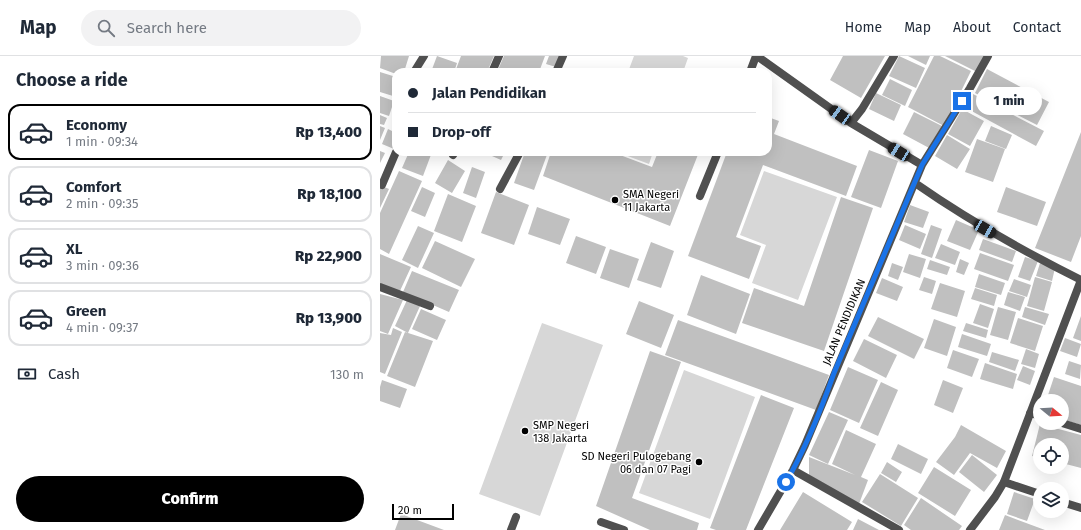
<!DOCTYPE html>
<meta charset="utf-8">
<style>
:root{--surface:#fff;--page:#f2f2f3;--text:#1f2937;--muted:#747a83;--line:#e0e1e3;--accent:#000}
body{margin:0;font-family:"Fira Sans",sans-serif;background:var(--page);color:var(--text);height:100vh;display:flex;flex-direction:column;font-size:15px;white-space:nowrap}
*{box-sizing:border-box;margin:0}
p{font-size:13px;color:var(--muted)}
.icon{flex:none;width:22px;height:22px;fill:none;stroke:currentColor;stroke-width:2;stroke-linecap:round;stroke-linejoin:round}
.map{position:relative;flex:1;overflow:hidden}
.drawer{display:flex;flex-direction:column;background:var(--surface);width:380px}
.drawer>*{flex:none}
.top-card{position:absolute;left:12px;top:12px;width:380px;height:88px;border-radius:12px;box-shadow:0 4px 16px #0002;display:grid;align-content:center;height:88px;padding:0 16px;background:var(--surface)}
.needle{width:26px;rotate:108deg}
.buttons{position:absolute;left:653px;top:338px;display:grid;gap:8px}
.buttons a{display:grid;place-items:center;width:36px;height:36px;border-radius:50%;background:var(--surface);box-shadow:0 4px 16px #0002;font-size:20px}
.scale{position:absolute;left:12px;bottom:10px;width:62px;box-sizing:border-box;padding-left:4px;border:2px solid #000;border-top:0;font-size:11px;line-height:14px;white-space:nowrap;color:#000;-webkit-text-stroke:3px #fff;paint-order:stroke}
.end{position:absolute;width:18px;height:18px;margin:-9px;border:5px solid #1a73e8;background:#fff;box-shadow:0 0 0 2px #fff}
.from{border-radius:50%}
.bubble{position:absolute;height:28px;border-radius:14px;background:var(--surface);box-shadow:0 4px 16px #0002;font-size:13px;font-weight:800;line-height:28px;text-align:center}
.car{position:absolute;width:12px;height:24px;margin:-12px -6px;border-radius:5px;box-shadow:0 0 3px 1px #0007;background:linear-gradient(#222 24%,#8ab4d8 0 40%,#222 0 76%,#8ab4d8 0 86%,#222 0)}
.top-card b{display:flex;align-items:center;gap:14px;height:38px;font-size:15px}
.top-card b+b{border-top:1px solid var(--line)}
.top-card i{width:10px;height:10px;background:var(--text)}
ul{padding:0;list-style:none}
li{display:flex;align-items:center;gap:12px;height:56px;margin:0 8px 6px;padding:0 8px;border:2px solid var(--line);border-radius:12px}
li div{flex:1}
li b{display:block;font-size:15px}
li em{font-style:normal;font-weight:800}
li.active{border-color:var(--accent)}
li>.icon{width:36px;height:36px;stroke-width:1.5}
h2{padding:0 16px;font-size:18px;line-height:48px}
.pay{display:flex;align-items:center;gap:10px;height:44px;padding:0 16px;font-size:15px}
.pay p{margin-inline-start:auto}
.action{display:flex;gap:8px;margin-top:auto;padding:8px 16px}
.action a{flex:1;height:46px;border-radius:24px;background:var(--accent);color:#fff;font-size:16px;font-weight:800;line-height:46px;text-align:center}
header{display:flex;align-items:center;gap:24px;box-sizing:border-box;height:56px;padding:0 20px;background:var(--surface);border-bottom:1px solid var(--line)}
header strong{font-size:19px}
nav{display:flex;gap:22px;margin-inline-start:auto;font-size:14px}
.search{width:280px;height:36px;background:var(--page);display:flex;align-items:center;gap:10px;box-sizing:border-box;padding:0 14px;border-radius:22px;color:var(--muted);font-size:15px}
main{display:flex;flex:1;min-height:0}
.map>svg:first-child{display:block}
.green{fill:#d7d7d7}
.building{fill:#c0c0c0}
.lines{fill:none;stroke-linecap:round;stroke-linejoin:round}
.lane{stroke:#505050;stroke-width:8}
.street{stroke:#505050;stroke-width:8}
.route{stroke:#1a73e8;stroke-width:5}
.poi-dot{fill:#000;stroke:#fff;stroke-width:1.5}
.labels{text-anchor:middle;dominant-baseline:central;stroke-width:3;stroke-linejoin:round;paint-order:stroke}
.poi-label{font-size:11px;fill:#000;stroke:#fff;text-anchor:start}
.street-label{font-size:11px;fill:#000;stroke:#fff}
</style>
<header>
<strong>Map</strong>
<div class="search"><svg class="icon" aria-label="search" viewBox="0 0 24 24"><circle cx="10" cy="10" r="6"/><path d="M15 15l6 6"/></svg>Search here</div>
<nav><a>Home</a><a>Map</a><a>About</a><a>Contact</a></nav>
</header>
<main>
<section class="drawer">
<h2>Choose a ride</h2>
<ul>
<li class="active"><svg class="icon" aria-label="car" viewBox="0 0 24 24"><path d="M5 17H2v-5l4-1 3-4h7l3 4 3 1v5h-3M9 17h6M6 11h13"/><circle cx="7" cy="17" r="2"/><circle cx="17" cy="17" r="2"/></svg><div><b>Economy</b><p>1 min · 09:34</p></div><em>Rp 13,400</em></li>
<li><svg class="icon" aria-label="car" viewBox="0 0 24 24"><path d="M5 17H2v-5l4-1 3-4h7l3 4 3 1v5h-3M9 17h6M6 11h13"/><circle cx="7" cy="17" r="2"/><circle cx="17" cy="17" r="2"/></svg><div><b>Comfort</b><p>2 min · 09:35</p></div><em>Rp 18,100</em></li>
<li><svg class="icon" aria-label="car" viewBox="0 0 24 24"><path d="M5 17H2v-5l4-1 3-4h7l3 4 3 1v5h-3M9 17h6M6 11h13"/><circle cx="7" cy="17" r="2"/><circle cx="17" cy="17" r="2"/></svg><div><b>XL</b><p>3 min · 09:36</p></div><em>Rp 22,900</em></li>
<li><svg class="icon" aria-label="car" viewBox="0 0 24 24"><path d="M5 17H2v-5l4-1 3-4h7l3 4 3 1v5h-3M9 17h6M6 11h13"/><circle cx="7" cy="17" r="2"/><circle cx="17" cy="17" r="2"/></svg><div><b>Green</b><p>4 min · 09:37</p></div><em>Rp 13,900</em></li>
</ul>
<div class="pay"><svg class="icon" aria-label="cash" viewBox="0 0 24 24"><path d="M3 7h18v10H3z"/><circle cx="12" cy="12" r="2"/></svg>Cash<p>130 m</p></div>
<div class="action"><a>Confirm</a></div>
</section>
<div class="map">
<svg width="701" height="474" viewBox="0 0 701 474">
<rect width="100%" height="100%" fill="#fff"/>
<path class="green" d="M254,0h49l5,2 -5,14h-55z
M237,96h36l-4,12z
M384,115l73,26 -39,103 -46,-17 14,-38 -26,-10z
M162,267l61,22 -63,171 -61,-22z
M304,314l71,27 -45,122 -71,-26z"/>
<path class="building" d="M1,0h28l-5,16h-8v2l-16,-6z
M57,0l20,7 -3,9h-23z
M81,0h33l-7,16h-32z
M124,0h41l-6,16h-42z
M169,0h12l-5,11 -10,-3z
M463,0h42l-24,42 -31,-18z
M519,0l26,12 -9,20 -27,-12z
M528,0h22l-4,9z
M554,0h6l31,15 -27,55 -36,-19z
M565,0h41l-9,16z
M607,13l62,33 -12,23 -62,-32z
M0,16l16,5v11l-3,8 -13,-4z
M510,23l22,11 -7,16 -23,-11z
M496,37l25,12 -7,16 -25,-12z
M593,38l71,37 -8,15 -70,-38z
M0,40l14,5 -5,15 -9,-3z
M582,53l22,12 -14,25 -22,-12z
M534,56l28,14 -11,23 -28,-15z
M0,59l7,3 -3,7 -4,-1z
M388,61l11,4 -5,13 83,32 -11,30 -83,-31 -27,72 25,9 -12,33 -61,-23 39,-104h41z
M0,70l5,2 -5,12z
M611,70l21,9 -6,14 -21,-8z
M8,73l8,4v11l-2,5 -12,-5z
M701,76v104l-10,26 -36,-14z
M567,79l23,14 -13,20 -22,-13z
M597,83l28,10 -12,33 -28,-10z
M489,94l29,11 -17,47 -30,-11z
M0,95l5,2 -5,10z
M29,96h23l-9,24 -21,-8z
M103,96h22l-4,8z
M145,96h23l-14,38 -20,-7z
M171,96h61l40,15 6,-15h41l-29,74 -127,-50z
M68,104l17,11 -13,22 -17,-10z
M92,111l13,5 -9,26 -13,-5z
M19,115l23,10 -33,73 -9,-5v-36z
M0,129l9,4 -9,19z
M42,131l13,6 -10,24 -14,-6z
M626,131l40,15 -9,24 -40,-14z
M116,136l33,13 -15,40 -33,-12z
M68,138l28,12 -14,36 -28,-11z
M461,141l32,11 -49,143 -82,-28 12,-35 50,18z
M530,149l19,7 -6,16 -19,-6z
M157,151l33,12 -10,26 -32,-11z
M576,164l23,10 -9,20 -23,-9z
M525,169l21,9 -6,15 -21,-9z
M551,169l11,4 -10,29 -11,-4z
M38,170l16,7 -16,35 -16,-8z
M196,180l30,11 -10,27 -30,-11z
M603,183l33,12 -4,11 -33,-12z
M55,185l40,18 -14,28 -39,-19z
M271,186l23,9 -13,37 -24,-8z
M561,188l19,8 -5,13 -20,-7z
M230,193l29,10 -10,29 -29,-10z
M600,197l34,12 -6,16 -34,-12z
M0,198l31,13 -12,26 -19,-9z
M529,198l17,5 -6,19 -17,-6z
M645,201l13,4 -8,20 -12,-4z
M580,203l9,4 -5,12 -8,-3z
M550,204l20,7 -3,8 -20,-6z
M512,207l11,4 -5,13 -10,-4z
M660,207l15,5 -3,13 -16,-5z
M32,215l47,19 -10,22 -46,-20z
M599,218l26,9 -4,12 -26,-8z
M321,219l49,19 -14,40 -49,-19z
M544,221l12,4 -4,13 -13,-4z
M655,221l17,5 -8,29 -17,-5z
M502,222l21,9 -6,14 -21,-8z
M634,223l17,6 -4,12 -18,-6z
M560,227l25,8 -8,26 -26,-8z
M595,232l22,7 -3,11 -23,-7z
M628,236l17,5 -5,14 -16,-6z
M0,238l23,6 -15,34 -8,-3z
M27,244l13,6 -12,27 -13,-7z
M259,245l35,14 -13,33 -35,-14z
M600,248l14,5 -6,19 -15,-5z
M618,251l18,5 -8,28 -18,-5z
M645,251l24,7 -4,11 -23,-8z
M41,253l25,11 -9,20 -25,-11z
M701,260v25l-8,-3z
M498,261l46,22 -10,20 -46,-23z
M638,262l25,8 -8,25 -25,-8z
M554,263l22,8 -9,29 -23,-8z
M298,264l151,55 -13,35 -151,-55z
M586,267l22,7 -2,8 -23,-7z
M13,272l9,4 -17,42 -5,-2v-39l11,2z
M25,276l28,9 -18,46 -28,-11z
M582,278l29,10 -4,12 -29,-9z
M685,282l16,6 -4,13 -17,-6z
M484,283l33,16 -11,23 -33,-17z
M646,293l13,5 -4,14 -14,-4z
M573,294l26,9 -7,18 -25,-9z
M270,295l31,11 -49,136 67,25 -2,7h-47l-54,-24z
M612,296l27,8 -4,11 -26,-9z
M689,305l12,4 -1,14 -15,-5z
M605,307l32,11 -4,15 -33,-10z
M643,310l12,5 -5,14 -13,-5z
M468,311l30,13 -19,43 -29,-13z
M674,321l27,9v39l-19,-6v-18h-16z
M2,324l25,9 -7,19 -20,-7v-14z
M563,324l20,8 -10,25 -19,-8z
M501,326l17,8 -20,46 -18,-8z
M381,339l33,13 -48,122h-30l-6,-2z
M449,356l19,8 -20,44 -19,-9z
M660,368l41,11v33l-19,-5v-18h-22v13l-8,-2z
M581,369l45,26 -9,17 -27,-15 -16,22 -18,-13 19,-25z
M466,374l30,14 -15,33 7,3 -9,24 -50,-29v-18l46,18 -23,-11z
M518,388l30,15 -7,15 -30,-15z
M592,399l25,20 -13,17 -25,-20z
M507,406l15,10 -6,10 -15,-9z
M554,411l37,23 -16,26 -37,-23z
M500,418l38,24 -17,28 -39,-24z
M423,436l49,30 -5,8h-67z
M634,436l21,7 -8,22 -20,-7z
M541,442l41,28 -3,4h-48l-7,-5z
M21,458l43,16h-49z
M625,459l40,15h-46z
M478,463l21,11h-26z"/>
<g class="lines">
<path class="lane" d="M370,16l6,-16
M320,140l18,-44
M624,426l36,12
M682,446l19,6"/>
<path class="street" d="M377,0l94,67 71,42
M34,16l10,-16
M112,16l7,-16
M176,16l7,-16
M471,67l11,-14 32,-53
M73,99l2,-3
M535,127c53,37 108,68 166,97
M2,129l14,-33
M120,133l20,-37
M0,231l50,19
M650,357l10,3
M682,367l19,6
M413,414l106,60
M221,466l23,8
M131,474l5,-13
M378,474l35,-60 12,-25 117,-280 48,-77 18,-32
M590,474l25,-33 9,-15 77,-202"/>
</g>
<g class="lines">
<path class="route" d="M406,426c20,-34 35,-72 48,-109l88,-208 40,-64"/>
</g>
<g class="poi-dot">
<circle cx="235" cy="144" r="4"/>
<circle cx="145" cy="375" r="4"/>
<circle cx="319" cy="406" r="4"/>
</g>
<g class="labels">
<g class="poi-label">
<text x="243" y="138">SMA Negeri<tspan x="243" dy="13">11 Jakarta</tspan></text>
<text x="153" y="369">SMP Negeri<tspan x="153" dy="13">138 Jakarta</tspan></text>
<text x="311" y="400" text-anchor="end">SD Negeri Pulogebang<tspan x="311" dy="13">06 dan 07 Pagi</tspan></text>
</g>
<g class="street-label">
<text transform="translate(464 266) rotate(-67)">JALAN PENDIDIKAN</text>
</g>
</g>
</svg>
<div class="buttons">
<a><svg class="needle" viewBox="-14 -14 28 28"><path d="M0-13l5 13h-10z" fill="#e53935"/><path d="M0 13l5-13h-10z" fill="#747a83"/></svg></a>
<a><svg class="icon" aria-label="locate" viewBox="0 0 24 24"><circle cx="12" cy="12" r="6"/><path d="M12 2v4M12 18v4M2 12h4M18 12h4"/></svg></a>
<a><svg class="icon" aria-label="layers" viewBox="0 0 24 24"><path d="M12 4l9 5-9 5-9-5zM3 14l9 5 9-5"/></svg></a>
</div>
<div class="scale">20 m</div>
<i class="end from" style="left:406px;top:426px"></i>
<i class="end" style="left:582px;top:45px"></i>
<div class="bubble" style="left:596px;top:31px;width:66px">1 min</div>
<i class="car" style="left:460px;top:59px;rotate:305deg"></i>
<i class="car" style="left:519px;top:96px;rotate:301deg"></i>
<i class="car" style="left:605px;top:173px;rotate:120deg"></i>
<div class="top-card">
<b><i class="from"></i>Jalan Pendidikan</b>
<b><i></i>Drop-off</b>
</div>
</div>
</main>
